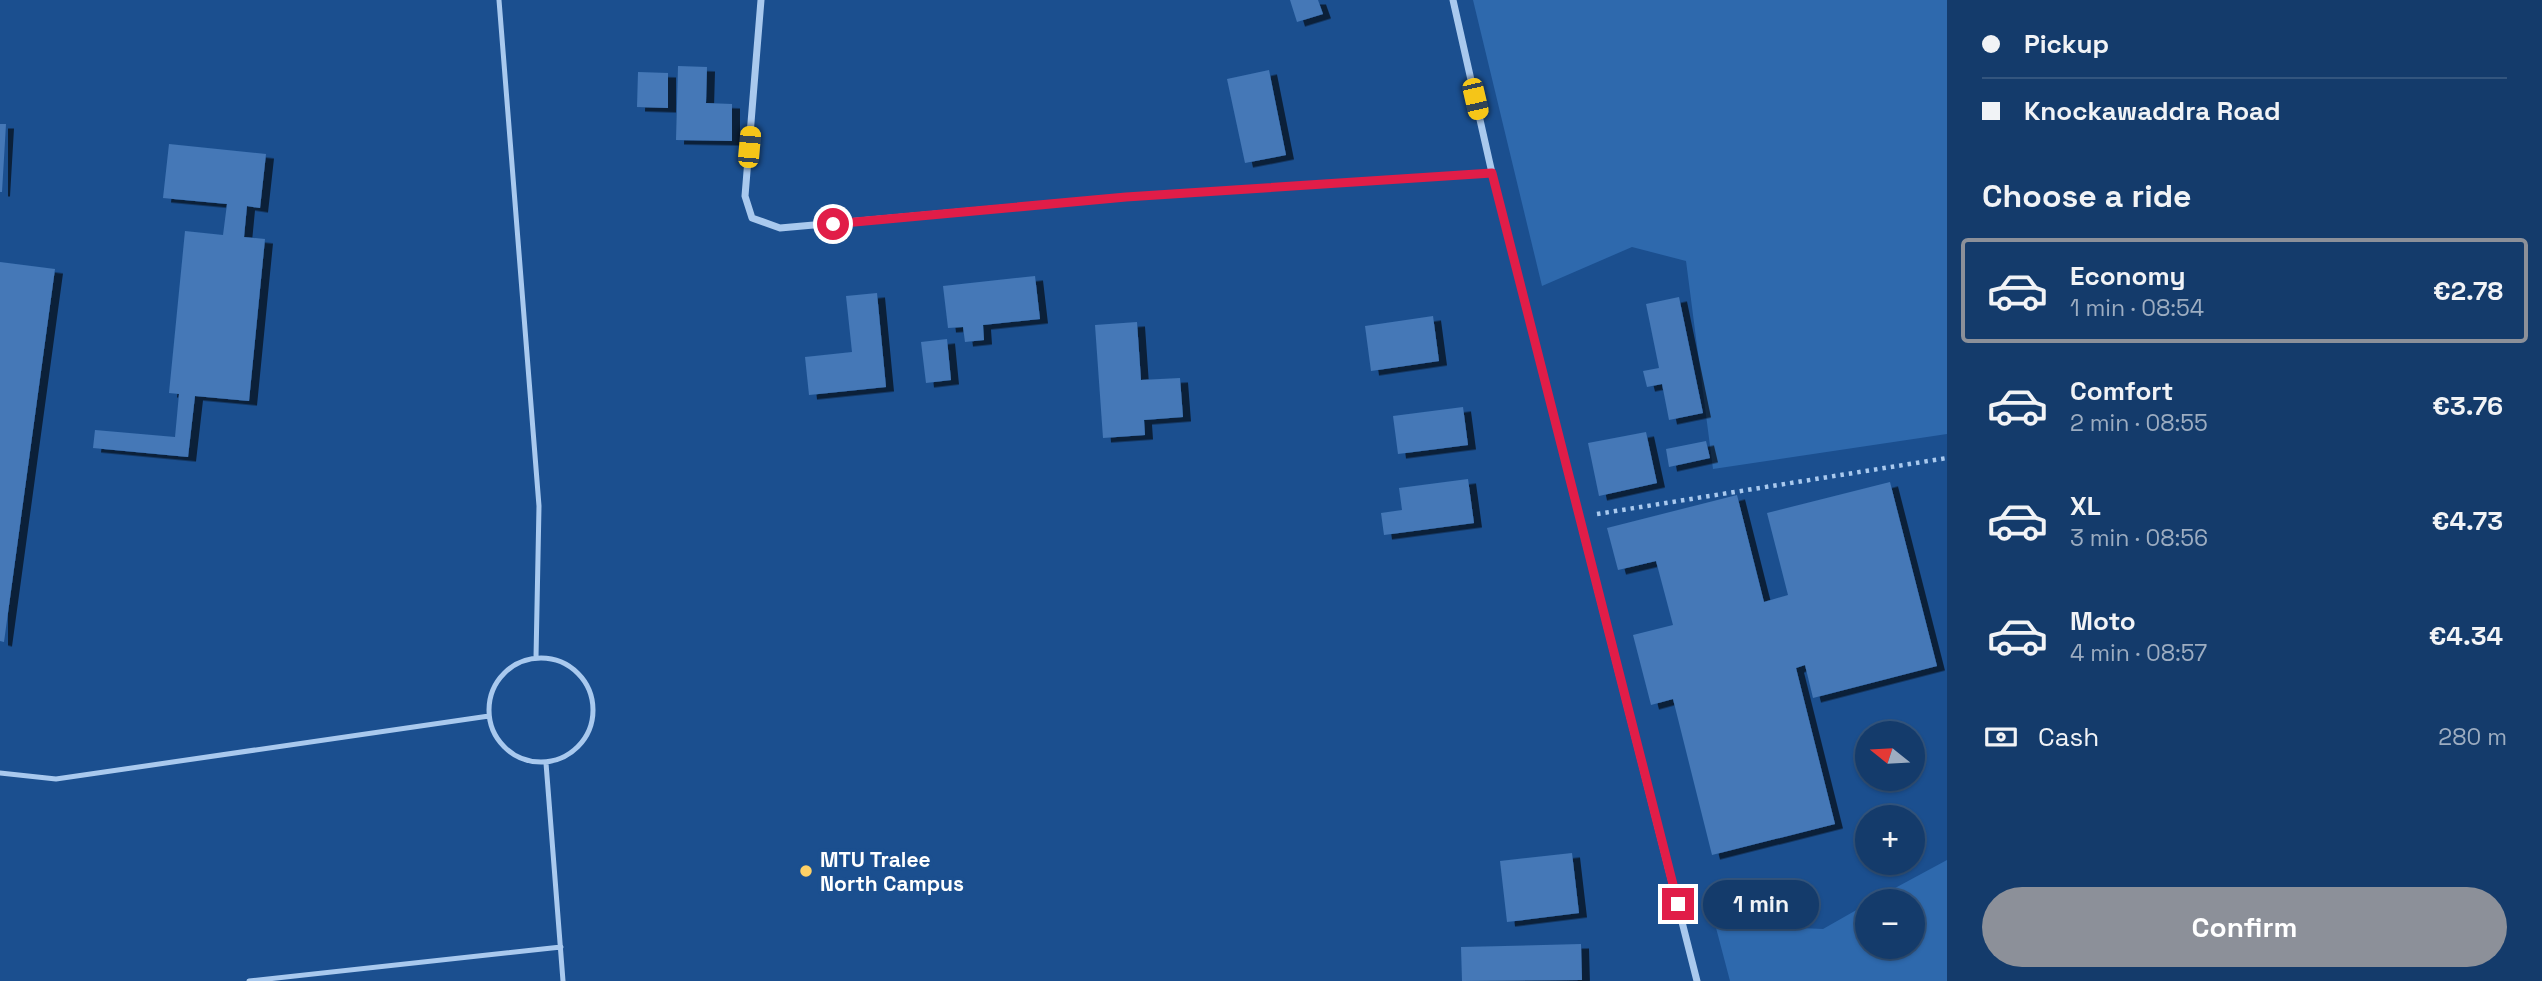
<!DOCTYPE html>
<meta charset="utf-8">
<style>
:root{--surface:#143b6b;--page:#214673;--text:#f1f3f6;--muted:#9dadc1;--line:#33557e;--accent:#8c9099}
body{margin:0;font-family:"Space Grotesk",sans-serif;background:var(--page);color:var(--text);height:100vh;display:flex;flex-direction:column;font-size:26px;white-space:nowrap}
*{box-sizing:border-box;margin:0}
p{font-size:23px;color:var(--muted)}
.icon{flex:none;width:38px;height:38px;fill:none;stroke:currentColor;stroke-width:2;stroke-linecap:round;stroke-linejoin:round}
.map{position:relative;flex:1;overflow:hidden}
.side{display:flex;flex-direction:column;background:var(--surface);width:595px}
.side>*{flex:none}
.top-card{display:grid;align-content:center;height:154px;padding:0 35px;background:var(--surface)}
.needle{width:46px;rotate:288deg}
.controls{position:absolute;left:1855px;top:721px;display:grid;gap:14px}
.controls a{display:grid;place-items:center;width:70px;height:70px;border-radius:50%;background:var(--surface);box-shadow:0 2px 5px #0004,0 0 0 2px var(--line);font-size:35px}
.end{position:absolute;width:32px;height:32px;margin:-16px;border:9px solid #e11d48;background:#fff;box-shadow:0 0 0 4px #fff}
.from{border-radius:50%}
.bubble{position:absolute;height:49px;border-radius:24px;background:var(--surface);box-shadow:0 2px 5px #0004,0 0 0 2px var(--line);font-size:23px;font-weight:800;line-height:49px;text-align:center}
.car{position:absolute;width:21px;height:42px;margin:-21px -10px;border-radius:9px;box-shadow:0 0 5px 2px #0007;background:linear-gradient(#f5c518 24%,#345 0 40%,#f5c518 0 76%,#345 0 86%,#f5c518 0)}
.top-card b{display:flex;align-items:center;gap:24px;height:66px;font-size:26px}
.top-card b+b{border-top:2px solid var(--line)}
.top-card i{width:18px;height:18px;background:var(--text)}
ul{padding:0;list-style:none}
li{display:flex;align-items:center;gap:21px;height:105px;margin:0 14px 10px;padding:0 21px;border:4px solid transparent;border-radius:7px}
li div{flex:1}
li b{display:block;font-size:26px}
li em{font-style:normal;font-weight:800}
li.on{border-color:var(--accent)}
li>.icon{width:63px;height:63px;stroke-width:1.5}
h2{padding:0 35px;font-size:32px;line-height:84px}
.pay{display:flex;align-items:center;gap:18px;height:77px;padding:0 35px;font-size:26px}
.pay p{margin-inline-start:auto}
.primary-button{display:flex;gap:14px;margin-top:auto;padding:14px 35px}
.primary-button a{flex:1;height:80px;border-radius:42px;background:var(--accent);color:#fff;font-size:28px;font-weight:800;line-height:80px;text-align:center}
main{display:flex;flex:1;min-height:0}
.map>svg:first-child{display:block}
.green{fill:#2e69ad}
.building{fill:#4478b7;filter:url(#shadow)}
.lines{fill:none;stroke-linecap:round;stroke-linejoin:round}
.path{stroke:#a9c9ee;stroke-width:4.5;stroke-dasharray:3.5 5;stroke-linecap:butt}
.service{stroke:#a9c9ee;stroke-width:5}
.minor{stroke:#a9c9ee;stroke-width:7}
.route{stroke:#e11d48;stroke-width:9}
.poi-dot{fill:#ffd166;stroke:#1b4f8f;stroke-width:2.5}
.labels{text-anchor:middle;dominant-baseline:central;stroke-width:7;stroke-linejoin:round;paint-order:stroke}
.poi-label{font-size:21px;font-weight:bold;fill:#fff;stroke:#1b4f8f;text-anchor:start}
</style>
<main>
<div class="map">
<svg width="1947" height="981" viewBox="0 0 1947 981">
<defs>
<filter id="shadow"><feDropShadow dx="8" dy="4.5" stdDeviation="0" flood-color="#0009"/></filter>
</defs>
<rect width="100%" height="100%" fill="#1b4f8f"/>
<path class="green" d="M1473,0h474v434l-234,35 -27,-208 -54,-14 -90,39z
M1947,860v121h-217l-15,-57 108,5 44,-25v43h46v-46h-42z"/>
<path class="building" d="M1290,0h28l5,14 -26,8z
M678,66l29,1 -1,36 26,1v37l-56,-1z
M1269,70l17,85 -41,8 -18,-84z
M638,72l30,1v35l-31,-1z
M0,124h6l-4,68h-2z
M169,144l97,10 -6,54 -13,-2 -3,31 21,2 -16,162 -54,-5 -7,61 -95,-9 2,-18 80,7 4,-43 -10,-1 16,-162 38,4 4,-31 -64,-6z
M0,262l55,7 -51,373 -4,-1z
M1035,276l5,43 -57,6 1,15 -19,2 -2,-15 -15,1 -5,-42z
M877,293l9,94 -77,8 -4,-38 47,-5 -6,-56z
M1679,297l24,116 -34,7 -7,-36 -15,3 -4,-16 16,-3 -13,-64z
M1433,316l6,45 -68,10 -6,-45z
M1137,322l4,58 39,-2 3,39 -39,3 1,15 -42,3 -8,-113z
M947,339l4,41 -25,3 -5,-41z
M1463,407l5,38 -70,9 -5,-38z
M1646,432l11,51 -58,13 -11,-53z
M1706,441l4,17 -41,9 -3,-18z
M1468,479l6,44 -90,12 -3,-22 21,-3 -3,-22z
M1890,482l47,184 -124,32 -8,-33 -9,3 39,156 -123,31 -39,-156 -22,6 -18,-70 40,-10 -17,-64 -38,9 -11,-42 130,-33 27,107 24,-7 -21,-82z
M1572,853l7,60 -72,9 -7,-61z
M1581,944l1,36 -120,1 -1,-34z"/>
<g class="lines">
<path class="path" d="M1597,514l350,-56"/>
<path class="service" d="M499,0l40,506 -3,152
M489 710a52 52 0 1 1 104 0a52 52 0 1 1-104 0Z
M546,763l17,218
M0,773l56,6 433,-63
M249,981l312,-34"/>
<path class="minor" d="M761,0l-16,196 7,22 28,10 346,-31 366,-24
M1453,0l39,173 205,808"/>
</g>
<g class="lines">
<path class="route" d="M833,224l293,-27 366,-24 186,731"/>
</g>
<circle class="poi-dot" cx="806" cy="871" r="7"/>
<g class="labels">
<g class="poi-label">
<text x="820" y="859">MTU Tralee<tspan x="820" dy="24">North Campus</tspan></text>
</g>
</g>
</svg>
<div class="controls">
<a><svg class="needle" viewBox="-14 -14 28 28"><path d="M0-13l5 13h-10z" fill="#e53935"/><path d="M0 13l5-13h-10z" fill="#9dadc1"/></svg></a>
<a>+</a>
<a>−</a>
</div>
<i class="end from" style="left:833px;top:224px"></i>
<i class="end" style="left:1678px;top:904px"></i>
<div class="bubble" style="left:1703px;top:880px;width:116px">1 min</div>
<i class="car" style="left:1475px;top:99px;rotate:167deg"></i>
<i class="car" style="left:749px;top:147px;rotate:5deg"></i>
</div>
<section class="side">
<div class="top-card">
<b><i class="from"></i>Pickup</b>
<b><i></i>Knockawaddra Road</b>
</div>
<h2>Choose a ride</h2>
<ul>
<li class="on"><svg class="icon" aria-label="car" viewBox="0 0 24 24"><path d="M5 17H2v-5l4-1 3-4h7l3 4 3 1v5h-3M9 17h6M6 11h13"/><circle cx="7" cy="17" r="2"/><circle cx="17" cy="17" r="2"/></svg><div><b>Economy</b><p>1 min · 08:54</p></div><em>€2.78</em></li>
<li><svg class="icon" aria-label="car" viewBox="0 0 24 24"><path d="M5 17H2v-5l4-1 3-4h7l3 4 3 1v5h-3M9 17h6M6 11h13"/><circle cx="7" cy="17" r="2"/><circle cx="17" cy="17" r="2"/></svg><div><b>Comfort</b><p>2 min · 08:55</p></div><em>€3.76</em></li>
<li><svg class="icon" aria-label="car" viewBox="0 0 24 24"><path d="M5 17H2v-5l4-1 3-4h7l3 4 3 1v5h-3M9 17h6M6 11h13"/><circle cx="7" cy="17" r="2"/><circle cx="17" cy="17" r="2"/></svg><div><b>XL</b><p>3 min · 08:56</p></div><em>€4.73</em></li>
<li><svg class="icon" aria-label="car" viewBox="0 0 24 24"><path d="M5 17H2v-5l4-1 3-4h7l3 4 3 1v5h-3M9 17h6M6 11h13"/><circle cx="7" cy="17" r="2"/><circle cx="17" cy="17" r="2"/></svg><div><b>Moto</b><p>4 min · 08:57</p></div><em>€4.34</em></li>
</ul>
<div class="pay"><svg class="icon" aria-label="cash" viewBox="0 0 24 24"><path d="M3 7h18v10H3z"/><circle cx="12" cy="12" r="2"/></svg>Cash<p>280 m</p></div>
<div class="primary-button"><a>Confirm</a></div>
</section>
</main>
